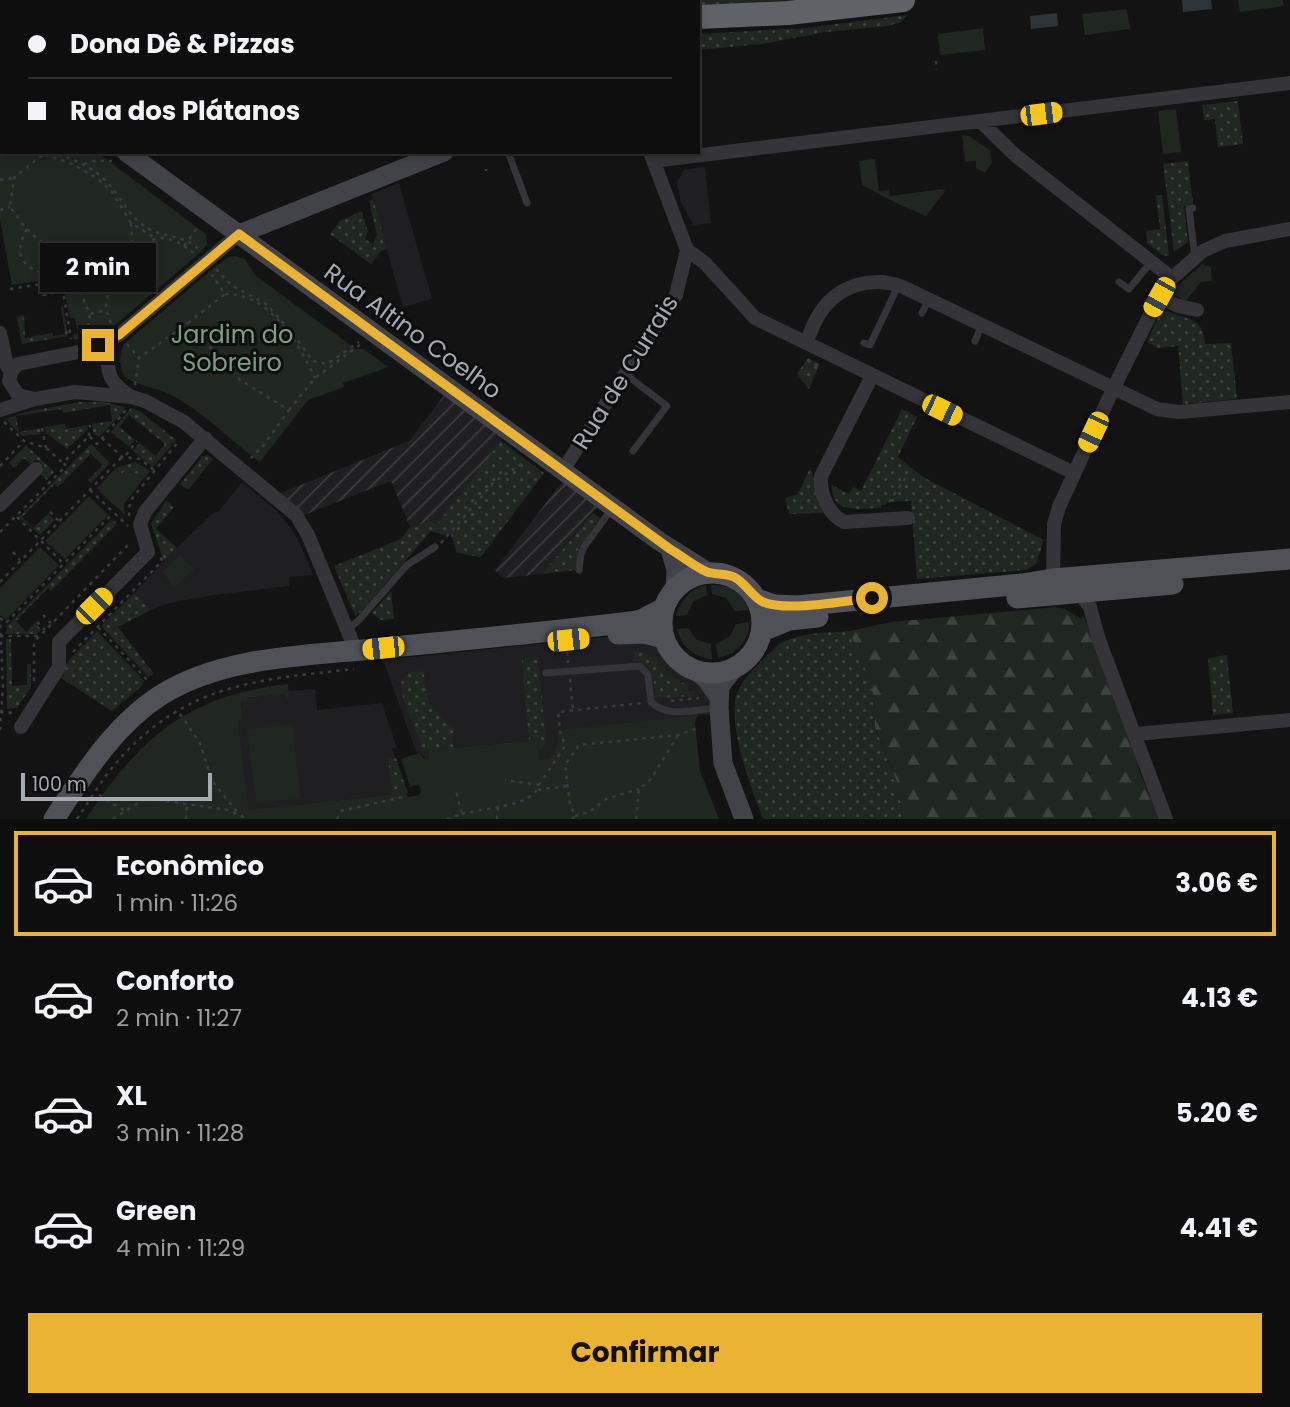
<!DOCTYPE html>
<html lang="pt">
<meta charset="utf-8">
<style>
:root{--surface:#0e0e0f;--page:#171718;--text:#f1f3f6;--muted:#9b9c9e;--line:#2e2e2f;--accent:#eab334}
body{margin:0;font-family:Poppins,sans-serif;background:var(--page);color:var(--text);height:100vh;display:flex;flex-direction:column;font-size:26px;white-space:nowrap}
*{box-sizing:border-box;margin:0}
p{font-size:23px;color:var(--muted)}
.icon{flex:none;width:38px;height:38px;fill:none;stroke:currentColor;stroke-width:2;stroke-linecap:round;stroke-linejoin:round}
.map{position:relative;height:819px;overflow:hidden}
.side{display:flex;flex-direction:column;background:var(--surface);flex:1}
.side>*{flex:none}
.hud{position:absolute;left:0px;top:0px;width:700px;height:154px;box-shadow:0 4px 10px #0003,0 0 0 2px var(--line);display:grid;align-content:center;height:154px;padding:0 28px;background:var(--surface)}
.scale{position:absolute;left:21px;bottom:18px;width:191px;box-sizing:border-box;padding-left:7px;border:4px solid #a5a9b4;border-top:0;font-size:19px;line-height:24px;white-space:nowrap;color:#a5a9b4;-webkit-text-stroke:5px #0e0e0f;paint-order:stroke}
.end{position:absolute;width:32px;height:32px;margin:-16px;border:9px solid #eab334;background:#111;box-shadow:0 0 0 4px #111}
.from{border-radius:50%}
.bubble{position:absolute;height:49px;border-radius:0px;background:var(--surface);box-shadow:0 4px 10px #0003,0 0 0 2px var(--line);font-size:23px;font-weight:700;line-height:49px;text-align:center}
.car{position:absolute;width:21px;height:42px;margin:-21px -10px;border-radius:9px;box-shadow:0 0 5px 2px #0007;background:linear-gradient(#f5c518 24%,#345 0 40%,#f5c518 0 76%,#345 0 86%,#f5c518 0)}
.hud b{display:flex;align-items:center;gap:24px;height:66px;font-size:26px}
.hud b+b{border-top:2px solid var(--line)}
.hud i{width:18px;height:18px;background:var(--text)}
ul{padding:12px 0 0;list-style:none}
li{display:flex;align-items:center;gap:21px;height:105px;margin:0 14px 10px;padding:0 14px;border:4px solid transparent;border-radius:0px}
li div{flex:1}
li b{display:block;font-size:26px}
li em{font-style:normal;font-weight:700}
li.selected{border-color:var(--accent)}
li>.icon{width:63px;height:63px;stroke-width:1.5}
.cta{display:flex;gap:14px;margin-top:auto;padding:14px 28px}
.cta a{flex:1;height:80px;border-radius:0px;background:var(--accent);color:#111;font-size:28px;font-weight:700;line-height:80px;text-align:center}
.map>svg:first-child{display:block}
.built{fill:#1f1f21}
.industrial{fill:url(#industrial-furrows)}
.grass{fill:url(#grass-dots)}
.forest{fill:url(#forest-firs)}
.green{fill:#1f2720}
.water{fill:#2c353c}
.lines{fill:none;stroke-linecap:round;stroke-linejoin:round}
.path{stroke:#3a3b40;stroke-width:2.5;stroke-dasharray:3.5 5;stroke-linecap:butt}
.lane{stroke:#343439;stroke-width:7}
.street{stroke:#343439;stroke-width:14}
.secondary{stroke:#424349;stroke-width:19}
.primary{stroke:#505158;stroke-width:21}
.highway{stroke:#60626a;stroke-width:24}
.route{stroke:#eab334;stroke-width:9}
.labels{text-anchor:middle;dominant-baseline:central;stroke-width:6;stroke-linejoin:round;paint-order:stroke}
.street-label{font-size:24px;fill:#a5a9b4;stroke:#0e0e0f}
.park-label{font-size:24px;fill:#7c9f7f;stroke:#0e0e0f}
</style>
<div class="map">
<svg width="1290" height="819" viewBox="0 0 1290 819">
<defs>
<pattern id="industrial-furrows" width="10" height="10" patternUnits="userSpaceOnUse" patternTransform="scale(1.75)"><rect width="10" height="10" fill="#1f1f21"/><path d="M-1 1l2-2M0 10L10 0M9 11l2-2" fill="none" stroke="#3d3d3f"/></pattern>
<pattern id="grass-dots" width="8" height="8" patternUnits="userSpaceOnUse" patternTransform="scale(1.75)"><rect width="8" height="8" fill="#1f2720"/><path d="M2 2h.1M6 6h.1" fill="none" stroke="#3d443e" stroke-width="1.8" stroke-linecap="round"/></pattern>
<pattern id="forest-firs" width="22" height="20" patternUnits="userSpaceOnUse" patternTransform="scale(1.75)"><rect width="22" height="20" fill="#1f2720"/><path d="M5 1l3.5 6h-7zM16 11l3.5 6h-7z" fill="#3d443e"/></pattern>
</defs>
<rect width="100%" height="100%" fill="#131314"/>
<path class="built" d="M705,167l6,56 -17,2 -13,-22 -4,-21 7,-12z
M399,183l33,116 -29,8 -32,-113z
M242,482l36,30 12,15 8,12 15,36 -24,2v9l-75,9 -45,8 -18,7 -17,-17 43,-45 35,-34 7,-3z
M616,636l46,3 10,18 38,29 2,28 -154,16 -1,18 -5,7 -9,6h-4l-2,-21 -108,10v10h-2l-7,-7 -3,1 -34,-94z
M315,689l2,21 65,-7 15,45 -5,1 16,44 -161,17 -9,-89 5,-1 -2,-19 5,-3 39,-4 1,4h3l-1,-7z"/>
<path class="industrial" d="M449,389l59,43 -71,92 -6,-3 -21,6 -19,-46 -92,36 -23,-22 133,-54z
M567,475l35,26 -60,73 -40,4 -7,-8z"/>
<path class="grass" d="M566,0h229l-97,5v-3z
M908,15l-7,7 -13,4 -62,6 -64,12 -64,6v-16l107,-6z
M1238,101l5,43 -25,3 -3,-28 -11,1 -2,-15z
M1188,161l5,43 -9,2 4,36 -14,10 -11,-88z
M1156,195h6l7,61 -7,-1 -15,-12 -1,-12 14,-2z
M373,199l14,50 -6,2 -10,13 -41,-30 10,-13 22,-10 6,21 -3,7 8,5 4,-9 -8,-34z
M63,306l5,30 -46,8 -5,-27 7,-2 1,23 27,-5 1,3 12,-2 -4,-27z
M1168,311c19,10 35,4 37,33l26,-1 6,56 -54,5 -5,-58 -20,2 -11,-6 12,-27z
M808,358l12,6 -11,25 -12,-15z
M78,402h25l22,5 -3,6 -23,24 -6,-4 -1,-9 20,-3 -2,-16 -47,8 -1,-4 -46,7 3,16 21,-4 1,6 -19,2 -16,-17 20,-7z
M131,408l9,3 36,29 -23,27 -20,-16 6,-8 17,13 9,-12 -36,-29 -10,12 16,13 -6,7 -18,-15z
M902,409l15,8 -19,40 25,20 121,63 -8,24 -10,6 -109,9 -6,-78 -24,1v2l-6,1v3c-21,1 -51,6 -49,-23l17,9 4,-7 8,4z
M65,424l1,5 21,-4 1,4 -21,20 -21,-16 -1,-6z
M501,441l43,32 -63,84 -24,-4 -6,-19 -7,1 -13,-4 -70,81 -6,4 -21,-50 67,-27 9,-12 21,-6 6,3z
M91,444l19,19 -19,20 -3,-3 15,-15 -12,-11 -33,33 -3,-3 -33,33 11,11 15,-14 7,6 -15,15 -21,-18z
M26,445l28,27 -7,8 -8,-7 5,-6 -8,-8 -5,6 -7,-7 -10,10 -5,-5z
M208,455l5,4 -25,31 -8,-6 23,-28z
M135,462l15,9 -6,7c-17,-14 -31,1 -44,14l-3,-4 20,-21z
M810,468l16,45 -37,1 -4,-16 13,-4z
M166,501l8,6 -18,22 21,19 -13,13 -13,-37z
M593,513l7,5 -22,32 -2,20 -34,4z
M112,519l5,5 -66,67 -3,-3 -32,33 10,11 9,-9 6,6 -4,5h-31l1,-8z
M391,591l3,28 -13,1 -9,-7z
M134,593l17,17 -33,17 36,47 -6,3 -47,-51z
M97,631l47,50 -2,5 -30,25 -54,-35 12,-17z
M849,631l20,46 5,22 1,29 23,56 5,35h-140c-11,-29 -37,-96 -26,-126 7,-18 29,-35 42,-49 21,-12 46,-11 70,-13z
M6,639h5l1,47 15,-1v-21h4v23l-14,21 -10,1z
M633,651l14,2v5l10,-1 1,8h7v9h7l1,5h7v4h7l1,8h7v5l-39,2 -4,-27 -9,-9 -10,-2z
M1227,655l6,58 -20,2 -5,-57z
M538,658l8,82 -2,6 -5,4 -1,-10 -9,1 -7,-81z
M423,670l6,33 25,27 -2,6 1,12 -30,2 -21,-56c-4,-17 6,-23 21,-24z
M388,758h8l12,35 -16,2z"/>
<path class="forest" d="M1056,607l9,2 15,9 4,-1 40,99 16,57 19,46h-256l-5,-35 -23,-57 -1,-28 -5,-22 -20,-46 43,-9z"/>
<path class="green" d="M1238,0h45l1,6 -44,6z
M1127,9l3,20 -45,6 -3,-21z
M983,28l2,22 -45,5 -2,-21z
M0,82l2,70h95l109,82 1,11 -6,7 -94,80 -33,8 -1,-5 5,-2 -3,-15h-5l-6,-29 -18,3 -2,-12 -32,5 -12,-65z
M1176,109l5,43 -18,2 -5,-43z
M962,135l7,1 21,14 2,13 -7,10 -9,-5v-7l-11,1z
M875,159l4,32 10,-1 1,6 52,-7 3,2 -19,25 -28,-12 -36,-19 -3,-24z
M234,256l11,3 11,17 93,68 7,5h8l24,18 -45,16 1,4 -36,13 -48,62c-31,-22 -57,-51 -91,-68 -10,-5 -41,-11 -45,-19 -5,-8 -5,-23 0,-31l92,-78 11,-8z
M1202,264l9,3 1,14 -11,1 -15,19 -5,-1v-2l-6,-3 -1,-6z
M124,472l11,1 9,5 -20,26 1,11 -25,-23 14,-15z
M89,496l19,19 -43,44 -20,-18z
M40,547l19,18 -53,55 -6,-5v-27z
M180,555l14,14 -20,19 -11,-16z
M706,585l1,10 -14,7 -6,13 -11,1c4,-16 14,-27 30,-31z
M711,585c18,-1 31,8 38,25l-14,1 -9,-13 -14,-4z
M750,622c-1,19 -14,33 -32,36l-2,-14 14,-8 6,-12z
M688,628l9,12 14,4 1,15c-18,-2 -31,-12 -35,-30z
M288,684l1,14h-3l-1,-4 -38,4v3l-6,1 2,18 -5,1 10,89 158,-17 2,4 11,-2 2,-4 -2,-7 -9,3 -9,-28 19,-6 3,5 6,2v-10l109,-10 1,20c18,-1 20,-15 18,-30l140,-15 -2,8 5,48 19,48h-633c53,-81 102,-124 202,-135z
M292,724l9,74 -45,5 -9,-74z"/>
<path class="water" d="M1182,0h29l1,9 -29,3z
M1057,13l1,13 -27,3 -1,-13z"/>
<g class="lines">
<path class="path" d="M318,0l5,2
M936,61l1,9
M0,96l2,2
M37,152l33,11 27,15 15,14 19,31 24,15
M50,152c21,6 42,14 57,30 15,16 23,38 44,48 17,8 35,5 49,21
M42,155l-28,23 -4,29c6,7 11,16 17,22 24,24 56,41 88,50
M84,164l9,-3h19
M486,169v2
M0,180l14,-2
M0,210l10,-3
M131,223l2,27
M27,229c-23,43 19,44 48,52
M184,246l11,8
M216,269l15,16 35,19 24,26 23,31 14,3 32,-22
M84,270l-9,11 15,33 16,-4
M10,289l31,-5 2,11 20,-4 8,48
M225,294c45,-1 73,49 90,84
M111,323c-2,-5 -5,-11 -5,-16 1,-26 29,-70 57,-69 8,1 15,4 21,8l15,-21
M188,323l37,-29 -13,-19
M87,335l3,-21
M127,344l12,14 49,-35 52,57 49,30 -26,36 -12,12
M807,360l12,6
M135,385l4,-27
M289,410l26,-32 46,-34
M4,422l20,19 22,7 17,15
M42,428l4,20
M89,436l1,-11
M102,438l20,19 18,2 14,11
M126,455l11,-14
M0,466l24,-25
M90,490l38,36
M889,502l18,-26
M50,512l9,9
M129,516l1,-15 48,-59
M17,517l47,47
M0,532l66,-66 -3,-3 26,-27 8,8 29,-34
M441,543l54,-62 28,-18
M13,552l7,8
M0,582l122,-125
M43,615l8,8
M0,618l6,5 107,-110
M37,622l8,8
M98,627l52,56
M0,636h39
M73,652l89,-91 -2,-6
M567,652l1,11
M570,679l3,31
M34,681v-39l97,-100
M671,701l28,-3
M0,712l16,1
M180,714l20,29 10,32 6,11 22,27
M0,730l3,-44 -3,-68
M539,785l26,-39 -5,-15 -2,-19 84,-9
M538,790l29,-4
M99,795l26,16
M462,814c20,-6 72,-7 77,-29l-34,-5
M575,816l14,-4 17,-13 33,-10
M77,819c13,-19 25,-40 40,-57 69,-79 140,-82 237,-93
M113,819l33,-21 82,12 20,9
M186,819l1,-15
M337,819l4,-8 66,-15
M447,819l15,-5 -6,-23
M497,819l1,-13
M572,819l3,-3 -5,-12 -5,-39 14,-20 99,-10 20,-7
M636,819l3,-30 12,-10 27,-44"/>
<path class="lane" d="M508,152l19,51
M1193,208l-4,1 6,48
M1119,282l10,7 22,-27
M922,313l7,-14
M975,341l7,-16
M864,343l6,2 28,-59
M625,374l42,32 -34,45
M579,570l2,-16 3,-7 29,-40
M347,630l12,-10 48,-55 28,-18
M546,673l94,-7 8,9 3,27c17,17 45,7 67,6"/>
<path class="street" d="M980,121l35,34 157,123
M653,161l637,-78
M687,250l18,13 50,55 319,155
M1159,297l19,9 19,4
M0,333l7,33 4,6
M806,343c4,-10 8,-21 14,-30 18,-28 53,-38 83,-26l254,122 22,3 111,-10
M89,350l30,-15 120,-101
M109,355c-4,21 6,32 23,42
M872,376l-51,100c-1,18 7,38 23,46l64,-4
M35,399l-17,-4 -9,-14 2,-9 7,-8 71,-14 10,5 9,8
M0,410l35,-11 40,-7 57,5 13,4 39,21 112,93 12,20 48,116 7,2
M563,470l113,-175 11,-45 -37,-98
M0,505l36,-36
M21,727l38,-60v-25l89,-90 -8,-28 5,-12 60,-74
M1136,734l154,-14
M1166,819l-67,-179 -9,-33 -11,-15 -26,-13 1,-55 5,-17 54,-118 46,-92 13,-19 31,-27 22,-10 65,-12"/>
<path class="secondary" d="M625,2v-2
M0,63l2,1
M126,152l533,389 49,31
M239,234l205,-82
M670,549l6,21 -1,19
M736,666l-16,20 -1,22 4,55 21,56
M695,670l12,10 11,16"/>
<path class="primary" d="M662 623a50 50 0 1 1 100 0a50 50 0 1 1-100 0Z
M1017,598l156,-14
M757,599l17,6 23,1 225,-22 31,-5 237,-20
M762,631l27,-11 29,-3
M618,634l26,-1 20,5
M54,819c30,-45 60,-94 107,-124 64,-40 148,-39 221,-47 83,-8 166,-16 248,-26l11,-2 23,-12"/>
<path class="highway" d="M476,0l10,2
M698,17l90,-4 115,-13"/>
</g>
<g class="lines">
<path class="route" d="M98,345l21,-10 120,-101 431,315c12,7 25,18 37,23 9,3 18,1 27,5 12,6 17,19 29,25 23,10 82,-1 109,-4"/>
</g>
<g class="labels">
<g class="street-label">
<text transform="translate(413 331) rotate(36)">Rua Altino Coelho</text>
<text transform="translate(625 372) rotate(-58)">Rua de Currais</text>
</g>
<g class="park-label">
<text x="232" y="334">Jardim do<tspan x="232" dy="28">Sobreiro</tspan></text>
</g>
</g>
</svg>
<div class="scale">100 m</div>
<i class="end from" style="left:872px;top:598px"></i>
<i class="end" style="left:98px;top:345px"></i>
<div class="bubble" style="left:40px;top:243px;width:116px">2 min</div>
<i class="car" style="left:1041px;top:114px;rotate:83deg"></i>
<i class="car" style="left:1159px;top:297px;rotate:209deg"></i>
<i class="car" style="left:942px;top:410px;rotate:116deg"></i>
<i class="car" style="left:1093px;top:432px;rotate:205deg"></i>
<i class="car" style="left:94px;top:606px;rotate:45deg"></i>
<i class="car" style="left:568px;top:640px;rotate:84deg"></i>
<i class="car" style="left:383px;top:648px;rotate:264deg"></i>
<div class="hud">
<b><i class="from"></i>Dona Dê &amp; Pizzas</b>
<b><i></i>Rua dos Plátanos</b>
</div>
</div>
<section class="side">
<ul>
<li class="selected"><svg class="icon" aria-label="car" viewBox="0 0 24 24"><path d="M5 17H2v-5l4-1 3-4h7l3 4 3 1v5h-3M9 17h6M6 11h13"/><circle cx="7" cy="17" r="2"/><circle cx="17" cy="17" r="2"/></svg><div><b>Econômico</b><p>1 min · 11:26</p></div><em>3.06 €</em></li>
<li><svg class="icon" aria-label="car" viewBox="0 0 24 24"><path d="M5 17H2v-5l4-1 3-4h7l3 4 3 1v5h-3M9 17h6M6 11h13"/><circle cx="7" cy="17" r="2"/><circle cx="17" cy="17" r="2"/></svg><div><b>Conforto</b><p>2 min · 11:27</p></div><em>4.13 €</em></li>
<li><svg class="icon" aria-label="car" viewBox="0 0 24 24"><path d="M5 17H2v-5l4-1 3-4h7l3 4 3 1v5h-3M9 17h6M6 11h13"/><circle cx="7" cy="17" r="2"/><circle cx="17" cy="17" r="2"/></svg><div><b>XL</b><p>3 min · 11:28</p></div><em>5.20 €</em></li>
<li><svg class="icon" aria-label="car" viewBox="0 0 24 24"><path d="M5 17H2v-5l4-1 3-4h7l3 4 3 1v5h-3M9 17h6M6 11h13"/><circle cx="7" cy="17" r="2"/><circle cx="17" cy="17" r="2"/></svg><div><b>Green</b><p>4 min · 11:29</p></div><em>4.41 €</em></li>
</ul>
<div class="cta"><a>Confirmar</a></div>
</section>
